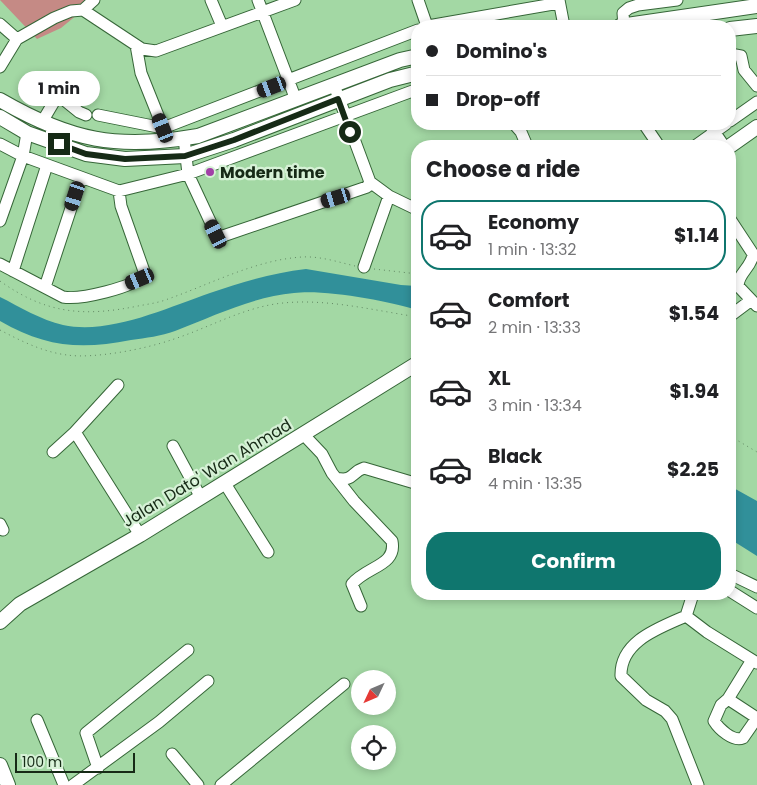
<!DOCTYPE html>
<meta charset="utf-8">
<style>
:root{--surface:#fff;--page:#f2f2f2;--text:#202124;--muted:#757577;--line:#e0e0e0;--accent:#0f766e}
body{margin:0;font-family:Poppins,sans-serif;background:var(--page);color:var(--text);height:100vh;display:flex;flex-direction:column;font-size:19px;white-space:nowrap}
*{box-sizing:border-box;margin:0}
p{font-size:16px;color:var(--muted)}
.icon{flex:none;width:28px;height:28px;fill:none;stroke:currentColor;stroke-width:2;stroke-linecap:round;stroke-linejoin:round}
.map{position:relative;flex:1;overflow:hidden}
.side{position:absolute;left:411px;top:140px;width:325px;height:460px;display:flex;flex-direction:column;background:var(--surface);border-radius:20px;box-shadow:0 2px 8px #0003}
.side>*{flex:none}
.top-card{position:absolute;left:411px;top:20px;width:325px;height:110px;border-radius:20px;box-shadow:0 2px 8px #0003;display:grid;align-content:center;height:110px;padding:0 15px;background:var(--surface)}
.needle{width:32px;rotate:226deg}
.tools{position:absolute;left:351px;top:670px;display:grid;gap:10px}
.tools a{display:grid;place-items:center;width:45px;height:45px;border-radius:50%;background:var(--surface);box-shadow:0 2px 8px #0003;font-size:25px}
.scale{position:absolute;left:15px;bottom:12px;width:120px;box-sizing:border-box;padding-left:5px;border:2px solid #162a16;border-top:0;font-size:14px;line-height:18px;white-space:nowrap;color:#162a16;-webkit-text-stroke:4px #d6f1d6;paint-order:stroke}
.end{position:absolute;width:22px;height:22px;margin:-11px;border:6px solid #162a16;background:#fff;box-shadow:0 0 0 2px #fff}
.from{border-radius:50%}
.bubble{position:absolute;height:35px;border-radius:18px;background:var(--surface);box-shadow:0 2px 8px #0003;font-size:16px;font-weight:700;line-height:35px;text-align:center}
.car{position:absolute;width:15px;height:30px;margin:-15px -8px;border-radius:6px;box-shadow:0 0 4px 1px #0007;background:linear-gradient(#222 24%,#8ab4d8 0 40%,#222 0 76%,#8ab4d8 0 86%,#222 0)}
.top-card b{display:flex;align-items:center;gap:18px;height:48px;font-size:19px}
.top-card b+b{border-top:1px solid var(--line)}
.top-card i{width:12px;height:12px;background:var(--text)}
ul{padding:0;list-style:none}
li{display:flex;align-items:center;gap:15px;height:70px;margin:0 10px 8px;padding:0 5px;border:2px solid transparent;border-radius:20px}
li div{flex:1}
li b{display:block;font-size:19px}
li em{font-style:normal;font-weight:700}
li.selected{border-color:var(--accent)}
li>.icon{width:45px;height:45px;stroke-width:1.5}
h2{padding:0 15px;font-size:22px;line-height:60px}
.button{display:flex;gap:10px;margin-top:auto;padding:10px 15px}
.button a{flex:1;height:58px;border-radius:20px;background:var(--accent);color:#fff;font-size:20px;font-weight:700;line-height:58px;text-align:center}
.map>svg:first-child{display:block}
.green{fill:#c58a85}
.water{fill:#31909a}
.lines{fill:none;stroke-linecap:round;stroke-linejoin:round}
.minor-casing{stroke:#366638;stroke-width:13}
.major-casing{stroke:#366638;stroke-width:16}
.path{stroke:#628863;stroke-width:1;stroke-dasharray:1 4;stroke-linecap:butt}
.minor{stroke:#fff;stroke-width:11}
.major{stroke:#fff;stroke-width:14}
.route{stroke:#162a16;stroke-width:6}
.poi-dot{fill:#a140a7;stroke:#d6f1d6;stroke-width:2}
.labels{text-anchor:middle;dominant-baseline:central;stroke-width:4.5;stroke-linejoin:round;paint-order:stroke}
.poi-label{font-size:16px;font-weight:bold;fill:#162a16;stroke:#d6f1d6;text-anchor:start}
.street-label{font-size:16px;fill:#162a16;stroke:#d6f1d6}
</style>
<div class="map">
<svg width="757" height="785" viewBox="0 0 757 785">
<rect width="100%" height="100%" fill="#a3d8a4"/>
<path class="green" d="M0,0h95l-34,28 -24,11z"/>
<path class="water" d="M306,269l95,16 16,1v24c-28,-9 -93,-21 -123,-17 -42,4 -80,23 -119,38 -14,5 -29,7 -44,9 -51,10 -86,7 -131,-19v-24c20,10 41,23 63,28 47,10 103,-17 147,-32 31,-11 63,-20 96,-24z
M730,486l27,15v55l-27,-17z"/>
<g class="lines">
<defs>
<path id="minor" d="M211,0l11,26
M258,0l38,100
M418,0l9,26
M559,0l5,26
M83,10l11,-10
M0,24l17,15
M428,26l131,-23
M624,26l-1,-13 6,-5 9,-3 39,-5
M136,45l5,28 22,55
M730,54l11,2 3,14 13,16
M0,67l17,-28 37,-21 17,-7 12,-1 59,39 14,2 139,-51
M334,85l36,97 19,14 29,14
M98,115l65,13 255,-98
M730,121l27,-19
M42,122l16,-27 21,17 7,3
M514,124l7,8 6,14
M644,124l15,22
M709,124l15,22
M184,138l4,36 28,60 4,3 147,-50 3,-5
M0,144l23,12 96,35 69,-17 230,-85
M695,146l31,-22
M730,219l23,35c-1,13 -15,19 -15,32l19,20
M0,221l23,-65 4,-23
M0,264l63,33c16,3 71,-9 82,-23l-24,-68 -2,-15
M364,267l25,-71
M13,271l34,-106
M45,287l36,-109
M730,316l20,-15
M118,385l-43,47 65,103
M303,434l19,20 10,19 22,28 38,40c5,25 -25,25 -40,43l9,22
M173,446l27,50
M53,452l22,-20
M336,478c18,4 15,-6 28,-10l54,16
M224,482l44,70
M0,524l3,6
M730,574l27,13
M730,591l27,17
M693,594l-7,22c-27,12 -66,25 -65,60l25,24 19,11 7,8 26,66
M686,616l21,16 50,31
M752,660l-24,39 29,19
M728,699l-7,6 -7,16c5,8 19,21 29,17l14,-20
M37,720l27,65
M172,754l26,31
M98,768l-12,-35 102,-83
M73,785l86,-63 49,-41
M221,785l123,-101"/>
<path id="major" d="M620,26l137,-20
M730,29l27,-3
M0,100c71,41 117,50 198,36l202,-76 18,-4
M0,117l27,16 59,21 39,5 60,-3 49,-16 156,-60 28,-7
M730,146l27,-19
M0,622l20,-18 120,-69 278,-172
M0,765l8,20"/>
</defs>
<use href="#minor" class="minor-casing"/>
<use href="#major" class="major-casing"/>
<path class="path" d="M374,269l44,5
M0,281c46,33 84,36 138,25 10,-2 20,-3 30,-7 43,-15 87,-39 134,-42 18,-1 36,5 53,9
M0,330c21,11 43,22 67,25 27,4 78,-6 104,-15 35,-11 67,-30 104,-36 47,-7 96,6 143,13
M730,436l27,16"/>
<use href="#minor" class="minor"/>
<use href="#major" class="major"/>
</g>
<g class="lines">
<path class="route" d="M59,144l27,10 39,5 60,-3 49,-16 104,-41 12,33"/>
</g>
<circle class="poi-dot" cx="210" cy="172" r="5"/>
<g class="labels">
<g class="poi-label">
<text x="220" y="172">Modern time</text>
</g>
<g class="street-label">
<text transform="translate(207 473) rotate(-31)">Jalan Dato' Wan Ahmad</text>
</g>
</g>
</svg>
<div class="tools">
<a><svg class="needle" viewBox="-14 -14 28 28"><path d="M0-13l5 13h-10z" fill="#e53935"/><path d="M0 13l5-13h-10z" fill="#757577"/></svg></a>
<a><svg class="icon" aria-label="locate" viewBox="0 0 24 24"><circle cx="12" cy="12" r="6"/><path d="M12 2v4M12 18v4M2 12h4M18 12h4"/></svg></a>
</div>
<div class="scale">100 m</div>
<i class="end from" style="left:350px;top:132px"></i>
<i class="end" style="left:59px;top:144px"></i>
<div class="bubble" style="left:18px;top:71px;width:82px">1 min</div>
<i class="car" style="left:272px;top:87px;rotate:249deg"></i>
<i class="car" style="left:163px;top:128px;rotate:338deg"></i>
<i class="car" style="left:75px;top:196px;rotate:198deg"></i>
<i class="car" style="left:336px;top:198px;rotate:253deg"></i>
<i class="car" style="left:216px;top:234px;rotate:334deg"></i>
<i class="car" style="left:140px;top:279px;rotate:247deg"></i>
<div class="top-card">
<b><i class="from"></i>Domino's</b>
<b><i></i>Drop-off</b>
</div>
<section class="side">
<h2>Choose a ride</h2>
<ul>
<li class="selected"><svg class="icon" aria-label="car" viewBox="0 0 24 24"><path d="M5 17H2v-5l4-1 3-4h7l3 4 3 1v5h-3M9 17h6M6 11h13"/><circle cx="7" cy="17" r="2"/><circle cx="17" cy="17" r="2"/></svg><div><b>Economy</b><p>1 min · 13:32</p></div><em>$1.14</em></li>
<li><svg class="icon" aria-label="car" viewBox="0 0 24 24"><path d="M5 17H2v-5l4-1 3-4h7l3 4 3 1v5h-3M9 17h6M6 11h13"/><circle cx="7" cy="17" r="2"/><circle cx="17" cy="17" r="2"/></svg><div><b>Comfort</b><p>2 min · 13:33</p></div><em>$1.54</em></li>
<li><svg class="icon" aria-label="car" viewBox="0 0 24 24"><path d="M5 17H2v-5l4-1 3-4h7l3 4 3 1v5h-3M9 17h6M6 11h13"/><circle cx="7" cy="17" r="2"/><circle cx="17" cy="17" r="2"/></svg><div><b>XL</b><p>3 min · 13:34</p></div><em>$1.94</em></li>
<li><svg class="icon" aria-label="car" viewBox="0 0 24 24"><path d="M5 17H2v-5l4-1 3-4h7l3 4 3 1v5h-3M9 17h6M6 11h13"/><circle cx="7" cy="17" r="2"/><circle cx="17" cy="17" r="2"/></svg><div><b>Black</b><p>4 min · 13:35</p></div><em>$2.25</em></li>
</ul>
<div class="button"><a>Confirm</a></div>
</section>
</div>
